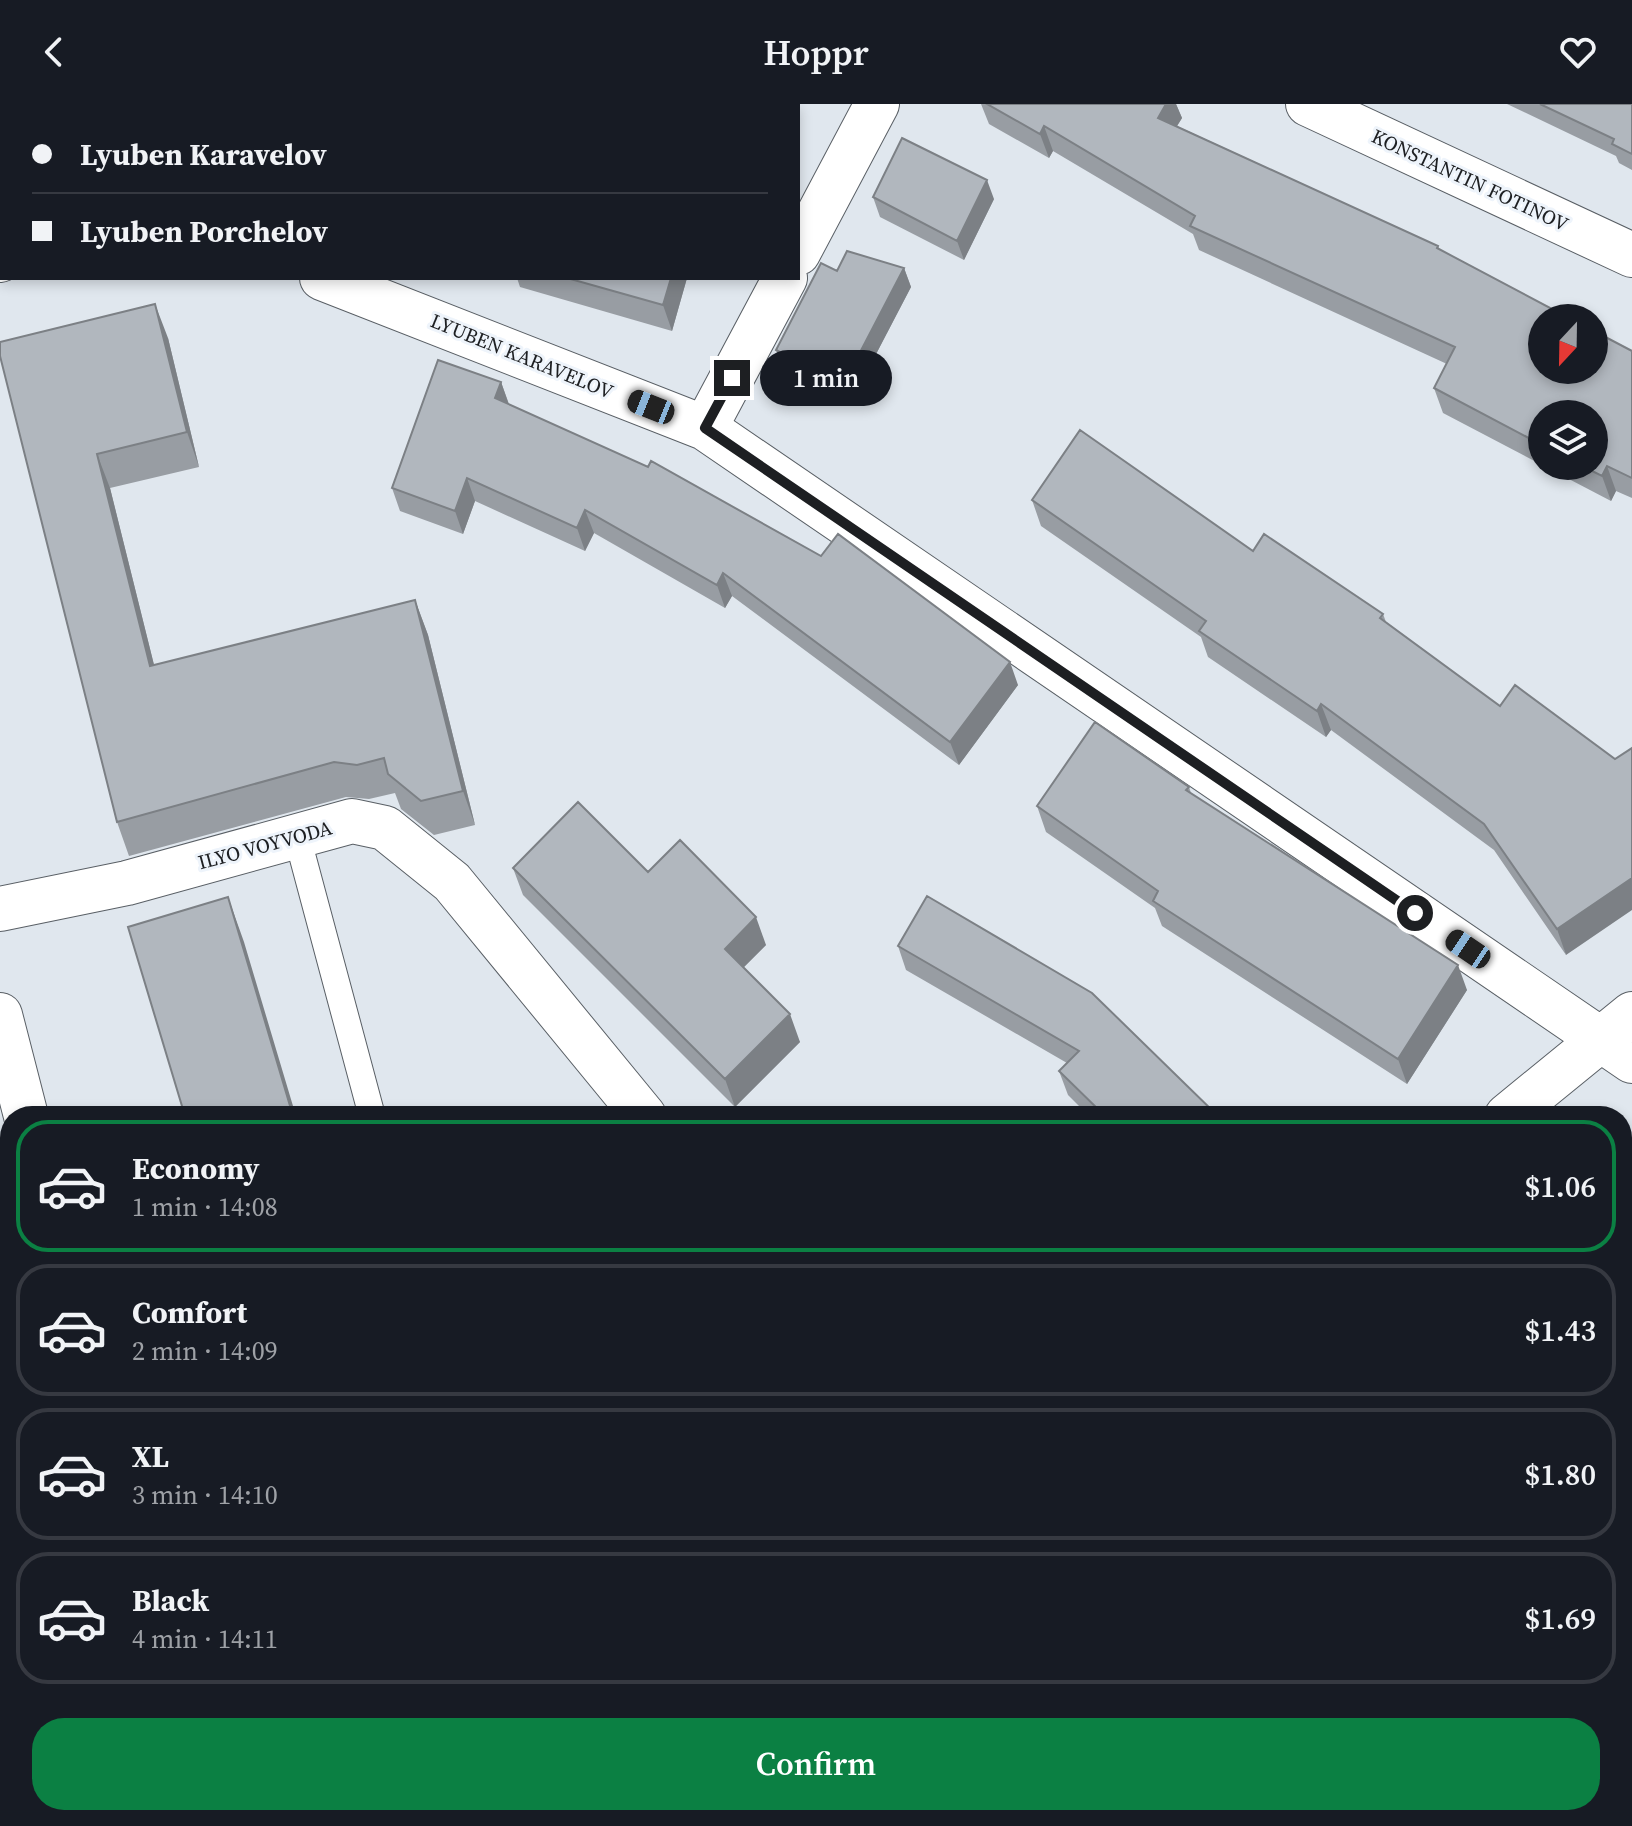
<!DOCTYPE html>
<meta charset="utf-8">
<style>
:root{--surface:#171b24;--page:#20242c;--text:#f1f3f6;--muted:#9ea1a6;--line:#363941;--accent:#0b8043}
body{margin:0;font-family:"Source Serif 4",serif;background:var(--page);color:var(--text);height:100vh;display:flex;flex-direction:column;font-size:30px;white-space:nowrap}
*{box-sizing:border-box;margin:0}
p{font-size:26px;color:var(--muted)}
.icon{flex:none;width:44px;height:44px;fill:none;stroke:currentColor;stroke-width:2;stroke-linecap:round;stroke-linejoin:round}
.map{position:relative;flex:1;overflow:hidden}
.sheet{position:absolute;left:0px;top:1002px;width:1632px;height:720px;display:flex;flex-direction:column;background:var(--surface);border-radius:32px 32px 0 0;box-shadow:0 4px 12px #0003}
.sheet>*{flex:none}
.top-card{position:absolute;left:0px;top:0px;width:800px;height:176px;box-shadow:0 4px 12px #0003;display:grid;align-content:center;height:176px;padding:0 32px;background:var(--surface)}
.needle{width:52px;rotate:202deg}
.fabs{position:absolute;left:1528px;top:200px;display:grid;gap:16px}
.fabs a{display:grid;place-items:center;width:80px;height:80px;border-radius:50%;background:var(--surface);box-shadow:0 4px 12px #0003;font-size:40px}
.end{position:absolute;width:36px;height:36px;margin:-18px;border:10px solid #1d1f22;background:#fff;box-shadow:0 0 0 4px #fff}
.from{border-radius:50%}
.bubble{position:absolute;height:56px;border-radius:28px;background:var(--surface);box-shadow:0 4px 12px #0003;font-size:26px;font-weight:600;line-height:56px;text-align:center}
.car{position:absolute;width:24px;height:48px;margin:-24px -12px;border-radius:10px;box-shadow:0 0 6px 2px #0007;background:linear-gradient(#222 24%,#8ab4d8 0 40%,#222 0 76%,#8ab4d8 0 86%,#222 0)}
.top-card b{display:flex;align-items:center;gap:28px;height:76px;font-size:30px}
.top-card b+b{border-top:2px solid var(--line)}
.top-card i{width:20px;height:20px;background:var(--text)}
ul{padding:14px 0 0;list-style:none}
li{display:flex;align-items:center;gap:24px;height:132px;margin:0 16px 12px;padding:0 16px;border:4px solid var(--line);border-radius:32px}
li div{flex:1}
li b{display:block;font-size:30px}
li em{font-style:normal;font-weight:600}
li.selected{border-color:var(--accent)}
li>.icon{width:72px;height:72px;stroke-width:1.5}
.button{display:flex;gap:16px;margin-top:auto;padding:16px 32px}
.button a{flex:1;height:92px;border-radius:32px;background:var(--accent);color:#fff;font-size:32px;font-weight:600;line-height:92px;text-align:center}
header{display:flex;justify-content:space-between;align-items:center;height:104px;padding:0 32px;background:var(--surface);font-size:36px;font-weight:600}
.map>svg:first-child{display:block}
.built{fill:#d1ddea}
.green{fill:#8cc0f7}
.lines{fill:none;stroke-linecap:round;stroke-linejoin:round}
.service-casing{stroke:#595f65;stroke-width:28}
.minor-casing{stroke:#595f65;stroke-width:46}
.service{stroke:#fff;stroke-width:26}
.minor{stroke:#fff;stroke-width:44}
.wall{fill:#989da3}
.shaded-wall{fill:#7c8085}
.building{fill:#b1b7be;stroke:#7c8085;stroke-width:2}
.route{stroke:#1d1f22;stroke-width:10}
.labels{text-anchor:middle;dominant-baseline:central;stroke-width:6;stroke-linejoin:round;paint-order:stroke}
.street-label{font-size:20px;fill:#1d1f22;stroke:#eef4fb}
</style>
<header><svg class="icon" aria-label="back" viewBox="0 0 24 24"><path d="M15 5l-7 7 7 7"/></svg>Hoppr<svg class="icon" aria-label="heart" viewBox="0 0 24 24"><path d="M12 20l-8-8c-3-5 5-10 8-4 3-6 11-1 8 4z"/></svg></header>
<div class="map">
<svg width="1632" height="1722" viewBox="0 0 1632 1722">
<rect width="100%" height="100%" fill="#e0e7ee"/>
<path class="built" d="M0,1291l10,42v379h91l2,10h-103z"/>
<path class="green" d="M991,1712h89l6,10h-98l-3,-6z"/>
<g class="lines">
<defs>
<path id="service" d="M297,732l75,280"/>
<path id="minor" d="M1308,0l324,151
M798,149l79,-149
M0,156l2,-1
M322,174l383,150 927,633
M705,324l80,-150
M0,805l127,-26 225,-62 33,7 67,54 192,234
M0,911l26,101
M1507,1012l125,-102
M1622,1546l10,-8
M203,1712l3,10
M1135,1712l6,10
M1558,1712l14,10
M644,1722l13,-10
M1381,1722l14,-10"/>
</defs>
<use href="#service" class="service-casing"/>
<use href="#minor" class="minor-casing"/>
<use href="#service" class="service"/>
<use href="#minor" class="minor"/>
</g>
<path class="wall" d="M0,0h73l-7,2h-64v38h-2z
M663,0h82l-1,2h-77z
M981,0h195l6,14 -5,8 261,120 1,3 193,102v147l-16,-7 -5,10 -67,-35h50l-52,-52v51l-99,-52 -9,-25 13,-24 -248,-114 -6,-16 -140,-83 -4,7 -60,-34z
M1507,0h125v66l-13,-7 -3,-7z
M873,93l121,2 -30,61 -84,-43z
M904,164l7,19 -61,117 -67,-35 -7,-19 61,-79z
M517,174h170l-15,53 -152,-44z
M168,234l31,129 -89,21 44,177 261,-65 13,35 47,190 -41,10 -33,-26 -6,-16 -26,6 -23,-2 -217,59 -12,-34 -117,-466z
M501,278l8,22 509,281 -59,80 -227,-169 -7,12 -131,-75 -9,18 -110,-50 -12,33 -63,-23 -8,-23z
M1032,396l221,51 130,63 3,8 114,84 66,249 -72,-105 -163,-120 -5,7 -118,-80 -7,-20 -160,-111z
M1189,683l2,6 276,197 -60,94 -245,-158 -7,-18 -109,-76 -9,-26z
M513,764l135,4 118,73 -23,23 57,74 -65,65 -212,-212z
M898,842l320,170h-129l-21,-21 -9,-24 8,-8 -161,-93z
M681,1712h221v1l-16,9h-221z"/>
<path class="shaded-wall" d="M721,0h24l-1,2h-24z
M1166,0h10l6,14 -15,24 -9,-24z
M1044,22l9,25 -4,7 -9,-24z
M987,76l7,19 -30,61 -7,-19z
M904,164l7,19 -61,117 -7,-19z
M671,174h16l-15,53 -9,-26z
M155,200l13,34 31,129 -12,-35z
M501,278l8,23 -14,-7z
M97,350l13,34 53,213 -13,-35z
M1607,362l9,25 -5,10 -9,-25z
M467,374l8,23 -12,33 -8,-23z
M585,406l9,23 -9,18 -8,-23z
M723,469l9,23 -7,12 -8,-23z
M415,496l13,35 47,190 -12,-34z
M1010,558l8,23 -59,80 -9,-23z
M1321,600l10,26 -5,7 -9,-26z
M1632,774v32l-66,45 -9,-26z
M228,793l16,45 52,174h-3z
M756,813l10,28 -31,31 -10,-27z
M1458,861l9,25 -60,94 -9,-25z
M790,910l10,28 -65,65 -10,-28z
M1632,1307v57l-10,7v-57z"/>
<path class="building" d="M706,0h15l-1,2h-10z
M987,0h179l-8,14 280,128 -1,2 132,70h-27v52h52v-39l38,20v127l-25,-12 -5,10 -20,-10h12v-52h-52v31l-108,-57 21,-41 -265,-121 5,-10 -151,-90 -4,8z
M1540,0h92v50l-20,-10 2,-5z
M902,34l85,42 -30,61 -84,-44z
M847,147l57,17 -61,117 -67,-35 45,-87 16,8z
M567,174h104l-8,27z
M155,200l32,128 -90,22 53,212 265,-66 48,191 -42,10 -33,-27 -4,-16 -27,7 -23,-3 -217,60 -117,-466v-14z
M438,256l63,22 -6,16 153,69 3,-6 170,95 17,-22 172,128 -60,80 -227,-169 -6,12 -132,-75 -8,18 -110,-50 -12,33 -63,-23z
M1080,326l173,121 11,-17 119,80 -3,4 120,88 15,-21 100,74 17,-11v130l-75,51 -73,-105 -163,-120 -4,7 -118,-80 7,-10 -174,-121z
M1095,618l94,65 -3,3 272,175 -60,94 -245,-158 5,-10 -121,-85z
M578,698l70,70 32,-32 76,77 -31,32 65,65 -65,65 -212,-211z
M927,792l165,97 126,123h-113l-46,-45 20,-20 -181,-105z
M228,793l65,219h-108l-57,-189z
M1632,1202v105l-10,7v-104z
M681,1712h183l-16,10h-183z
M1453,1712h51l13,10h-71z"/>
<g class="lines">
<path class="route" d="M732,274l-27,50 710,485"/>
</g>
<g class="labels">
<g class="street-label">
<text transform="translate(1470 76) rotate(25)">KONSTANTIN FOTINOV</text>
<text transform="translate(522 252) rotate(22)">LYUBEN KARAVELOV</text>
<text transform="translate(265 741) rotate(-15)">ILYO VOYVODA</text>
</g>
</g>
</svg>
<div class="fabs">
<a><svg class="needle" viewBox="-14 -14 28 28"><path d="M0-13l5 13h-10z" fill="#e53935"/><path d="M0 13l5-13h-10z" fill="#9ea1a6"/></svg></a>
<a><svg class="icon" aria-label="layers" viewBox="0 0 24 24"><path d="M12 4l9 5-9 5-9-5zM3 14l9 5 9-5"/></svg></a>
</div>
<i class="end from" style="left:1415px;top:809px"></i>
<i class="end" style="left:732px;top:274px"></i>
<div class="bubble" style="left:760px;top:246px;width:132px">1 min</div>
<i class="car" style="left:651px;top:303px;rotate:292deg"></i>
<i class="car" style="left:1468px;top:845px;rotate:304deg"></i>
<div class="top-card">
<b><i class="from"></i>Lyuben Karavelov</b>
<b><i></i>Lyuben Porchelov</b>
</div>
<section class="sheet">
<ul>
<li class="selected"><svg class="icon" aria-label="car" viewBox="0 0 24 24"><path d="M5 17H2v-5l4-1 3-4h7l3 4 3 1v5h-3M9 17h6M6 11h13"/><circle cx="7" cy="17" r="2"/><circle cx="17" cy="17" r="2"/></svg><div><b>Economy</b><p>1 min · 14:08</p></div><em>$1.06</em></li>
<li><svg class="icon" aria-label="car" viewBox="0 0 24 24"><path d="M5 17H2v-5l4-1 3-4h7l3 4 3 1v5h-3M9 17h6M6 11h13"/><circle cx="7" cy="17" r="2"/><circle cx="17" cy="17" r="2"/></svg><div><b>Comfort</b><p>2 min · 14:09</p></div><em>$1.43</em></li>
<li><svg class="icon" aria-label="car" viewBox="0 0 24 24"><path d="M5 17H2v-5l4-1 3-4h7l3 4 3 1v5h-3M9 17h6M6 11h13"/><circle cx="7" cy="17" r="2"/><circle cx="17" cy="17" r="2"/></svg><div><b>XL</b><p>3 min · 14:10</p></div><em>$1.80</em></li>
<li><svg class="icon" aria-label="car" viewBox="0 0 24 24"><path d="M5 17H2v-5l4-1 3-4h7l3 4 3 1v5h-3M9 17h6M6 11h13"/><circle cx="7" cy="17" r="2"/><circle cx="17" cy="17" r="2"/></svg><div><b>Black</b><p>4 min · 14:11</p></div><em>$1.69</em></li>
</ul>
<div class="button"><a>Confirm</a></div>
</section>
</div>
